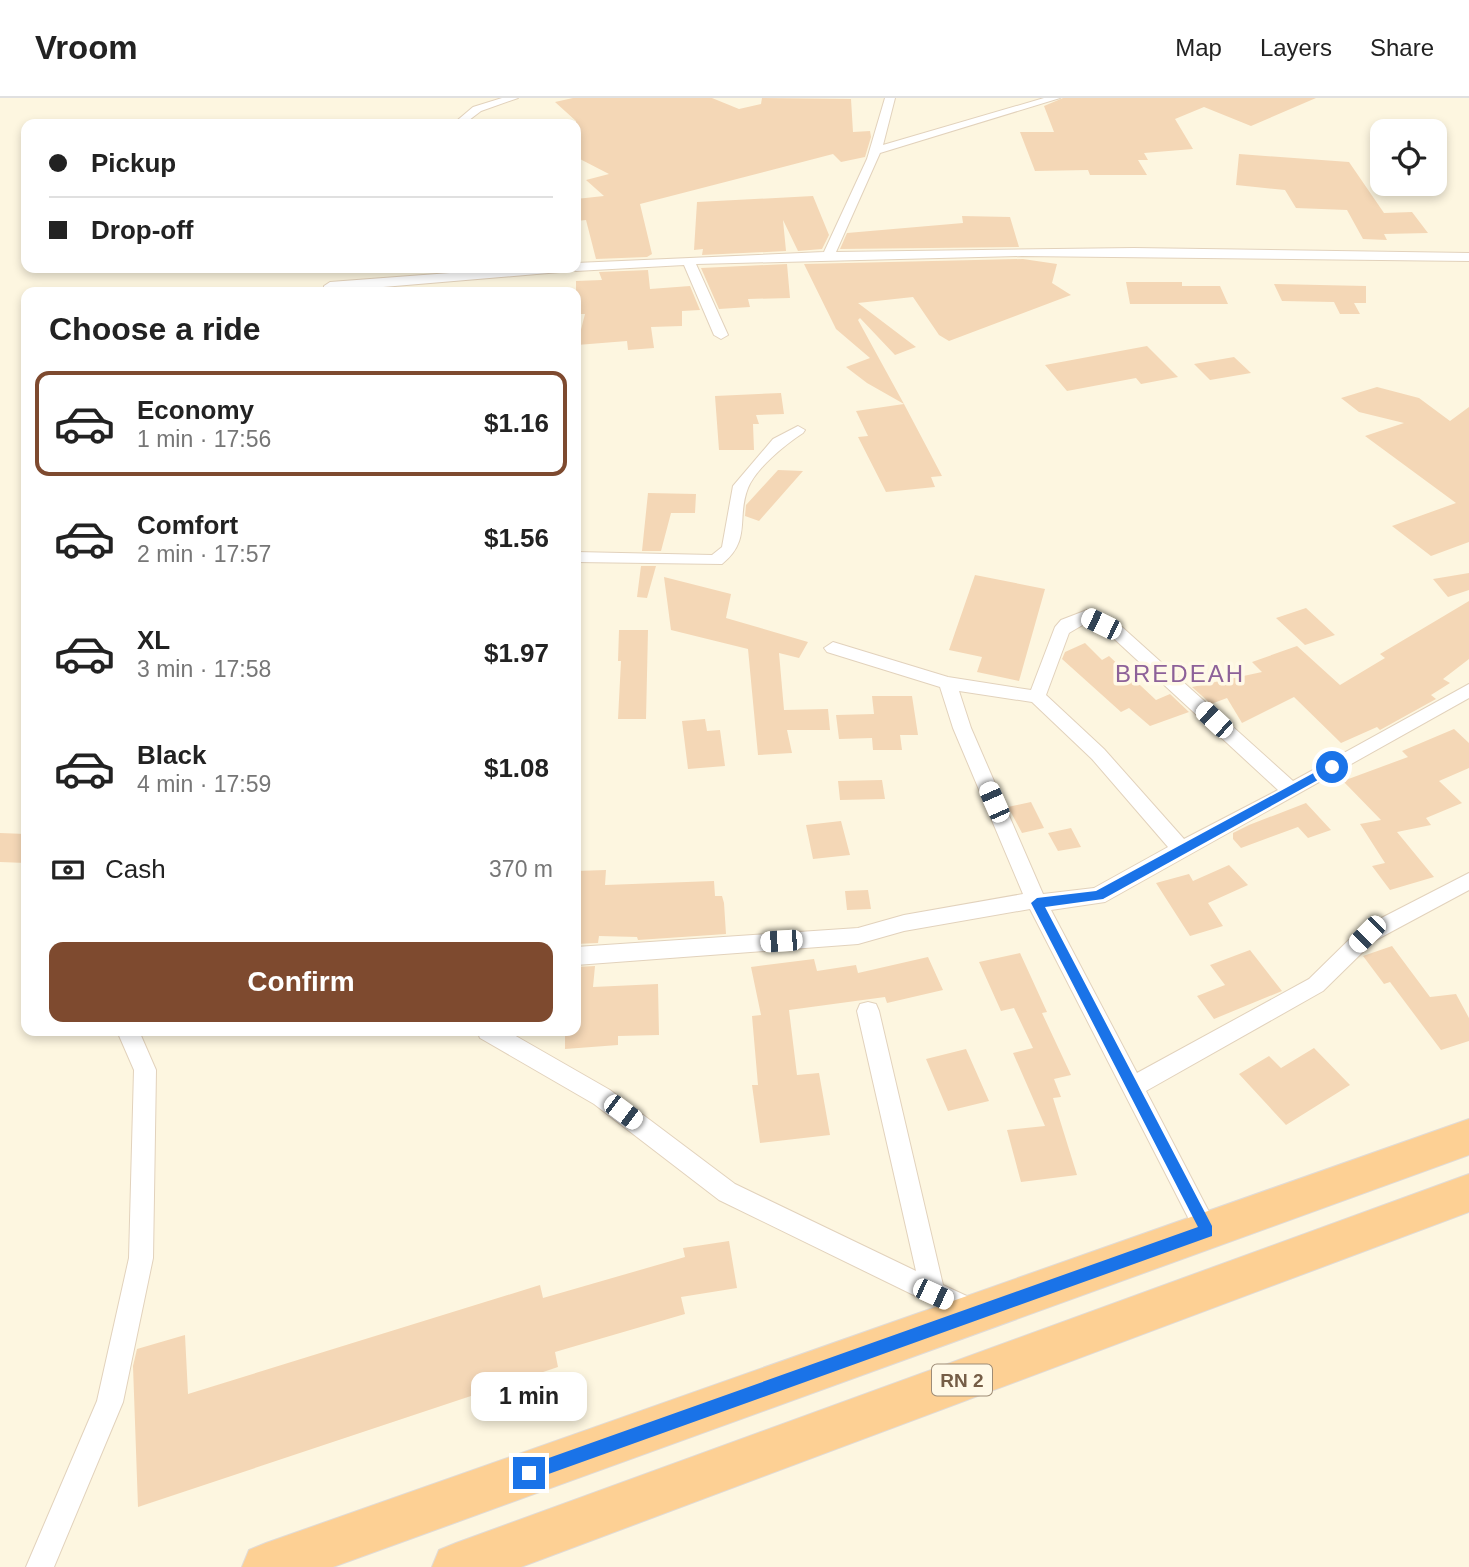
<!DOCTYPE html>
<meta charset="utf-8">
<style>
:root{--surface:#fff;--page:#f6f6f6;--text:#222;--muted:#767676;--line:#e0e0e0;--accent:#7e4a2f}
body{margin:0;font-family:Arial,sans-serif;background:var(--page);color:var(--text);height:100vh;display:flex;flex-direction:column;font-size:26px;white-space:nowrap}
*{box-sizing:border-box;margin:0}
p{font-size:23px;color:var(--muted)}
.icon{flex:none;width:38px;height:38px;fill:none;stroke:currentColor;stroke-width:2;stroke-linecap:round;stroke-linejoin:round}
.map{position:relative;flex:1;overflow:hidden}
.details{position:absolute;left:21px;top:189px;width:560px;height:749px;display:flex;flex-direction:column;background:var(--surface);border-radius:14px;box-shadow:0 4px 10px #0003}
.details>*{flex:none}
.hud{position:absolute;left:21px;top:21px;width:560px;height:154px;border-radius:14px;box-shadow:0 4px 10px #0003;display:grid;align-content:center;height:154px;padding:0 28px;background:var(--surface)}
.tools{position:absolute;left:1370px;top:21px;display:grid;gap:14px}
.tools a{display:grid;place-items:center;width:77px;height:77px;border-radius:14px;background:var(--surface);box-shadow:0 4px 10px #0003;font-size:35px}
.end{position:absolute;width:32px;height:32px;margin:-16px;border:9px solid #1a73e8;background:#fff;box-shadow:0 0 0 4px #fff}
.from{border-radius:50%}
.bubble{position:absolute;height:49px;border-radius:14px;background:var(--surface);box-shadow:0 4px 10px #0003;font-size:23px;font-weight:700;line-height:49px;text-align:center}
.car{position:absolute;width:21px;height:42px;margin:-21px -10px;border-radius:9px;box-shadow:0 0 5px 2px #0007;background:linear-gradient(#fff 24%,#345 0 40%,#fff 0 76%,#345 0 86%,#fff 0)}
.hud b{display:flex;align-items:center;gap:24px;height:66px;font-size:26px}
.hud b+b{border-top:2px solid var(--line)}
.hud i{width:18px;height:18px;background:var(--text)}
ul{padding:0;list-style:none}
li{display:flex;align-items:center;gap:21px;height:105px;margin:0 14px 10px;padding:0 14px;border:4px solid transparent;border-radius:14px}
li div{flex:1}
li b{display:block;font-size:26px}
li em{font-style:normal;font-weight:700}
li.on{border-color:var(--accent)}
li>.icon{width:63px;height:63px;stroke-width:1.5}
h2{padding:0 28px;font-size:32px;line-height:84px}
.pay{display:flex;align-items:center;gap:18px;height:77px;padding:0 28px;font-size:26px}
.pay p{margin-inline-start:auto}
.cta{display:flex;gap:14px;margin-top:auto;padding:14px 28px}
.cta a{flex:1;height:80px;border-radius:14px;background:var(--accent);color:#fff;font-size:28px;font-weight:700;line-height:80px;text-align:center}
header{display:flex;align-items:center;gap:42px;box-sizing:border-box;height:98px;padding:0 35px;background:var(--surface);border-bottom:2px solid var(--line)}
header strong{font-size:33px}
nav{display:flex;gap:38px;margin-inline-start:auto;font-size:24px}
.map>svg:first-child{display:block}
.building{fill:#f4d7b6}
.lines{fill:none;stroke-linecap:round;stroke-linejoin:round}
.minor-casing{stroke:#e2d2bc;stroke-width:2}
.trunk-casing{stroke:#e1dbd6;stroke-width:2}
.minor{fill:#fff;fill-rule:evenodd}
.trunk{fill:#fdd094;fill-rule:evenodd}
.route{fill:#1a73e8}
.labels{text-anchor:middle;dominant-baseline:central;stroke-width:7;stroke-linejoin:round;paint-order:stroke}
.shield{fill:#fff9e7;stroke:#9e8c76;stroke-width:2}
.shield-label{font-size:19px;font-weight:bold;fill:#755d46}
.quarter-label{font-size:24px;letter-spacing:2px;fill:#8d6199;stroke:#fff9e7}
</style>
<header>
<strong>Vroom</strong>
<nav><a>Map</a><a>Layers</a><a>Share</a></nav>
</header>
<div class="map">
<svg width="1469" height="1469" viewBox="0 0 1469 1469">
<rect width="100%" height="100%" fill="#fdf6e0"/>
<path class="building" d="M573,0h139l27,11 22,-5 1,-6 89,1 2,33 17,-1 1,6 -6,20 -24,5 -8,-8 -193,50 12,50 -5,3 -51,2 -10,-39 -10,1v-22l28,-3 -18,-16 23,-6 -33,-17v-36l-21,-19z
M1063,0h253l-65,28 -47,-19 -29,12 18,30 -49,4 4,7h-10l9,15h-57l-2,-5 -53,1 -15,-39h34l-10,-26z
M1239,56l110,8 35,51 28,-1 16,21 -44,1 3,6 -24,-1 -16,-29 -51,-2 -11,-18 -49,-5z
M813,98l16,39 -7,14 -24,2 -15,-31 3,31 -84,4 1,-6 -9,1 3,-48z
M962,118l48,1 9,30 -179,2 7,-16 116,-10z
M1023,161l34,5 -5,19 19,12 -122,46 -10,-6 -26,-38 -55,6 58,44 -21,8 -35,-37 -2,2 46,84 -37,-21 -21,-16 24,-9 -34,-29 -32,-65z
M787,166l3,34 -42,1 2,8 -31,2 -18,-41z
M648,172l2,19 40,-3 10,24 -18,1v15l-31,1 3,21 -26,2 -1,-9 -50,4 8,-31h-9v-33l26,-1 -3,-8z
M1126,184h56v4h38l8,18h-98z
M1274,186l92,2v17h-12l6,11h-20l-6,-12 -52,-1z
M1147,248l31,31 -37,7 -5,-6 -69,13 -22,-26z
M1234,259l17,16 -41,7 -16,-16z
M1377,289l42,11 31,23 19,-14v135l-38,14 -39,-30 64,-23 -91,-67 39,-13 -45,-11 -18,-14z
M781,295l3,21 -28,1 3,9h-6l1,26h-35l-4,-54z
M904,306l38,72 -11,1 4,10 -49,5 -28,-55 10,-1 -12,-25z
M778,372l25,1 -44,50 -14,-5 1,-11z
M648,395l48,1 -1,19h-24l-10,38h-19z
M641,468h15l-9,32 -10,-1z
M1469,475v17l-21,7 -15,-18z
M975,477l70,14 -26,92 -42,-9 5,-15 -33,-7z
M664,479l67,17 -5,24 82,24 -9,16 -20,-5 5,57 44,-1 2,21h-43l5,23 -34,2 -10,-106 -77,-19z
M1469,503v58l-26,20 7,4 -19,12 5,4 -56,31 -3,-3 -36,16 -47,-46 -52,26 -15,-25 -16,6 -19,-17 70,-15 -10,-10 45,-16 43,39 45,-27 -5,-4z
M1306,510l29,27 -30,10 -29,-27z
M619,532h29l-2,89h-28l3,-58h-3z
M1085,545l17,17 7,-4 47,44 14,-6 19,18 -39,14 -21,-18 -8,4 -59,-53 3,-7z
M872,598h40l6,39h-18l2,15h-29l-1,-12 -33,1 -3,-24 38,-1z
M705,621l2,12 13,-1 5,36 -37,3 -6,-48z
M1454,631l15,14v25l-30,13 23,22 -36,15 5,7 -34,7 37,45 -44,13 -18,-24 13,-3 -25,-39 21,-4 -38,-39 65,-24 -6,-6z
M882,682l3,19 -45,1 -2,-19z
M1031,704l13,26 -22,5 -14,-26z
M1306,705l25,27 -23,8 -10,-11 -57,21 -8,-9v-6l16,-8z
M841,723l9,34 -37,4 -7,-34z
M1071,730l10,19 -23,4 -10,-18z
M0,735l26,1v29l-26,-1z
M1229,767l19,20 -40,18 15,23 -33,10 -34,-53 33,-9 4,7z
M606,772l-1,15 109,-4 1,15h7l2,7 2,31 -88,6 -1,-3 -38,-1 -1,7 -22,1v-73z
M868,792l3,19 -24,1 -2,-19z
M1392,848l38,51 26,-3 13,24v23l-28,9 -51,-68 -6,2 -21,-28z
M1250,852l32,41 -68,28 -17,-23 28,-11 -15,-20z
M1020,855l27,59 -5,1 29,62 -17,4 7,18 -8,1 24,77 -56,7 -14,-52 38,-4 -32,-73 20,-5 -19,-40 -13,3 -22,-49z
M928,859l15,33 -56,13 -2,-6 -96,13 8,65 22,-2 11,62 -70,8 -8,-58h6l-6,-69 9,-1 -10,-48 63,-8 3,12 39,-6 2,8z
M595,868l-2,21 65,-3 1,51 -41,1v9l-53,4v-18h11v-64z
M1314,950l36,37 -64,40 -47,-51 30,-18 12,12z
M966,951l23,52 -41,10 -22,-52z
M729,1143l8,47 -56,9 4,17 -130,38 3,15 -420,140 -5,-141 4,-17 48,-14 3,59 352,-109 3,13 142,-41 -2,-9z"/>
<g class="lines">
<defs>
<path id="minor" d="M502,0h16l-37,13 -17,13h-11l20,-17z
M885,0h10l-12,47 161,-47h16l-180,55 -44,99 298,-4 335,5v8l-447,-5 -326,8 32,71 -7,4 -7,-4 -30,-70 -108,6 -6,-3h6v-5l248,-11 43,-93z
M515,170h51l-6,4 -236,20v-6l6,-4z
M798,328l7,4 -2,3c-17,11 -47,35 -55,55 -12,30 4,52 -26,76l-146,-2v-10l136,3 10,-8 11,-61 40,-47z
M1087,512l35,17 171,154 176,-97v14l-364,204 -54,8 86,163 172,-94 51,-50 109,-56v17l-95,51 -51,50 -177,100 73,140 -4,8 -8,4 -8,-4 -169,-330 -126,22 -46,13 -282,21v-18l282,-19 46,-13 119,-21 -70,-166 -13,-41 -113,-35 -3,-4 9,-6 115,35 83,13 24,-63 6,-7zM1086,525l24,12 168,155 -94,49 -80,-90 -58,-54 23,-62zM959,593l73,11 60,57 76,88 -74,41 -51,6 -72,-166z
M868,904l8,2 3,7 64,274 41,19 3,9 -3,9 -9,3 -256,-125 -125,-96 -114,-66 -3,-7h30l103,59 125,94 181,87 -59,-260 3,-7z
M117,933h22l17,39 -3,188 -30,144 -69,165h-28l71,-166 32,-143 5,-188z"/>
<path id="trunk" d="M1469,1021v36l-1136,412h-91l7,-17 17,-7z
M1469,1076v38l-948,355h-89l7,-17 17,-7z"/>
</defs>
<use href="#minor" class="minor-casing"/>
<use href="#trunk" class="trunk-casing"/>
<use href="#minor" class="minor"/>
<use href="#trunk" class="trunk"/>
</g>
<path class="route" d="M1332,665l6,4 -2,3 -233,129 -58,8 167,319v10l-683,245 -6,-2v-11l6,-3 669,-238 -167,-324 6,-5 59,-7z"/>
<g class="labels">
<rect class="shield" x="932" y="1266.5" width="60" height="31" rx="5"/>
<g class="shield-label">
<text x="962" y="1282">RN 2</text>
</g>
<g class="quarter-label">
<text x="1180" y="575">BREDEAH</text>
</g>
</g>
</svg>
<div class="tools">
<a><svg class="icon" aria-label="locate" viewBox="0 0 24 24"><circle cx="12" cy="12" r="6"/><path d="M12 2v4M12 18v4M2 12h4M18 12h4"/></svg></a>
</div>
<i class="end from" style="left:1332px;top:669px"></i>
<i class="end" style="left:529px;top:1375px"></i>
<div class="bubble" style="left:471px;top:1274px;width:116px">1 min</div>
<i class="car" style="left:1101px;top:526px;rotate:296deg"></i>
<i class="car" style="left:1214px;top:622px;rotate:313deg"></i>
<i class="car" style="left:994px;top:704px;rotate:336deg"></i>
<i class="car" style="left:1367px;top:836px;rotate:225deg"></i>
<i class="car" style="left:781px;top:843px;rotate:266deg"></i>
<i class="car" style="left:623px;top:1014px;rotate:127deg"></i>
<i class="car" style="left:933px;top:1196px;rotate:115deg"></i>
<div class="hud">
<b><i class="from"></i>Pickup</b>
<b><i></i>Drop-off</b>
</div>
<section class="details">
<h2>Choose a ride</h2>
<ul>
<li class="on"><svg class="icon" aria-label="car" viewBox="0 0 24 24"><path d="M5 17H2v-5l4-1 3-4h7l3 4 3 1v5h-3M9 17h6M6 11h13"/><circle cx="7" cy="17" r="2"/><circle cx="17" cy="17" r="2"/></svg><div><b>Economy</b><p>1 min · 17:56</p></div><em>$1.16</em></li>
<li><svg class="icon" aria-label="car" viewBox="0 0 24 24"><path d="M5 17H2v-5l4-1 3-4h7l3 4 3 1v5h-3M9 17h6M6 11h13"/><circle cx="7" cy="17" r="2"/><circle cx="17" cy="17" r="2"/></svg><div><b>Comfort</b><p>2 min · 17:57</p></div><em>$1.56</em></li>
<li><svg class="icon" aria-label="car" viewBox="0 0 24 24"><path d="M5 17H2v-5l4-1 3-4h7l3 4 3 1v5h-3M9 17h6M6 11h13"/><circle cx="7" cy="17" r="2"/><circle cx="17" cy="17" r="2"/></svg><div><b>XL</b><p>3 min · 17:58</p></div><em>$1.97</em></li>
<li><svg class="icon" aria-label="car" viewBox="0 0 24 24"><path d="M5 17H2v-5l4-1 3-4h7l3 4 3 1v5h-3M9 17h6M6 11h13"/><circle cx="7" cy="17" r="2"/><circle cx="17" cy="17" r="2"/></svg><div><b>Black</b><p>4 min · 17:59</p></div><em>$1.08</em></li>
</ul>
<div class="pay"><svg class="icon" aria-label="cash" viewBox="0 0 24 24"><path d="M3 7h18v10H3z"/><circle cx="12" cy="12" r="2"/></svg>Cash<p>370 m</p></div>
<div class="cta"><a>Confirm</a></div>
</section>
</div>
